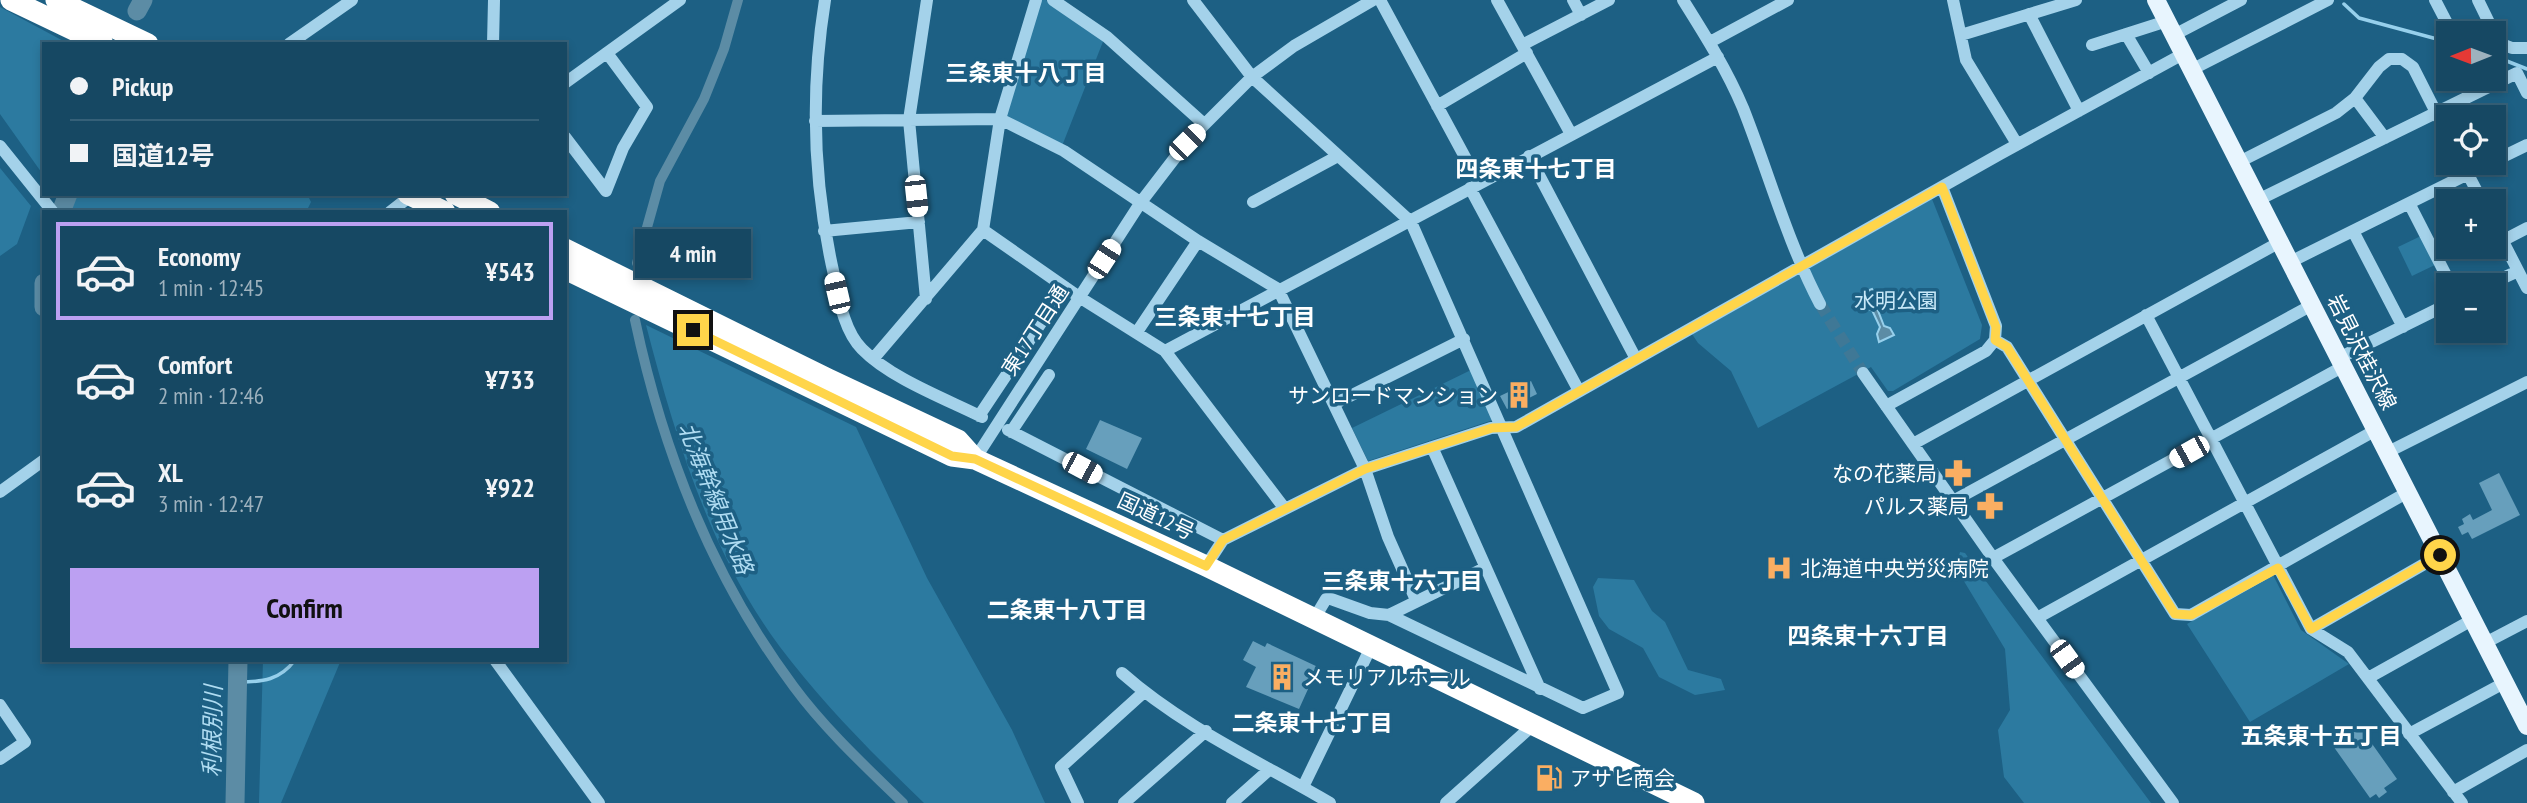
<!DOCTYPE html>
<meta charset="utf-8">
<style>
:root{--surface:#164863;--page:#23526c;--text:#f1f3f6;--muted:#9eb2be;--line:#356078;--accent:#bca0f2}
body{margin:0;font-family:"PT Sans Narrow","Noto Sans JP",sans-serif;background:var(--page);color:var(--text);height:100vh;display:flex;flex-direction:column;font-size:26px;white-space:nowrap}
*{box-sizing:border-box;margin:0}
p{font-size:23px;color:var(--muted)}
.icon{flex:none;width:38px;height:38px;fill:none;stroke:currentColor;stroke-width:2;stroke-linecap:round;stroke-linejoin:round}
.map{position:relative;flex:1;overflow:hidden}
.drawer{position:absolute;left:42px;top:210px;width:525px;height:452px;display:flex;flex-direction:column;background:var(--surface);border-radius:0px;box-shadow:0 4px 10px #0003,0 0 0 2px var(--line)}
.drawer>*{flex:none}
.hud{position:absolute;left:42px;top:42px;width:525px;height:154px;border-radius:0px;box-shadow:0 4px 10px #0003,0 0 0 2px var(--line);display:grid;align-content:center;height:154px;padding:0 28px;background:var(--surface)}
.needle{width:46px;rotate:269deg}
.fabs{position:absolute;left:2436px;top:21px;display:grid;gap:14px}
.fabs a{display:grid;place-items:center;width:70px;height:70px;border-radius:0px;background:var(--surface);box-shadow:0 4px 10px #0003,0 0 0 2px var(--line);font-size:35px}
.end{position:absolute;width:32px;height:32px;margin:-16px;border:9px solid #ffd54a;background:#111;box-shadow:0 0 0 4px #111}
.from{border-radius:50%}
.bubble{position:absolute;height:49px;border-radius:0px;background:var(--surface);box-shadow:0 4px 10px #0003,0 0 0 2px var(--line);font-size:23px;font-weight:700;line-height:49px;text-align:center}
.car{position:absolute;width:21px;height:42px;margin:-21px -10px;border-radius:9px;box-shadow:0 0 5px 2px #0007;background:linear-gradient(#fff 24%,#345 0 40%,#fff 0 76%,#345 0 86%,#fff 0)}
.hud b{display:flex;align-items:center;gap:24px;height:66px;font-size:26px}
.hud b+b{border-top:2px solid var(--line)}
.hud i{width:18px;height:18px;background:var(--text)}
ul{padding:12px 0 0;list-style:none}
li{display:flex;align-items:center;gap:21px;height:98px;margin:0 14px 10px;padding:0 14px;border:4px solid transparent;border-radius:0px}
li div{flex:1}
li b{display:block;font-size:26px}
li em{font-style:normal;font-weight:700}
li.active{border-color:var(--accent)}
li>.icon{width:63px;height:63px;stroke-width:1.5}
.primary-button{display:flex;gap:14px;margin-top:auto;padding:14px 28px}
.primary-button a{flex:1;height:80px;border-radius:0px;background:var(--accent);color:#111;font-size:28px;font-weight:700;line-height:80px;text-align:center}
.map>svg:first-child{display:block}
.green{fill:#2c7aa0}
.water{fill:#5c8ca5;stroke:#97d0ec;stroke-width:2}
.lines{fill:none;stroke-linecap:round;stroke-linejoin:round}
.stream{stroke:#97d0ec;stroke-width:3.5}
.canal{stroke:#5c8ca5;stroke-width:10}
.river{stroke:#5c8ca5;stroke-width:19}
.building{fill:#679fbc}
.minor-tunnel{stroke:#3f7896;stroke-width:12;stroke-dasharray:12 6;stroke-linecap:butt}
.minor{stroke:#a4d2ea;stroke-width:12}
.major{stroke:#e8f5fe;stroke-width:18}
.highway{stroke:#fff;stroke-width:21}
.route{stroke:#ffd54a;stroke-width:9}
.labels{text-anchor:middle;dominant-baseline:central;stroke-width:7;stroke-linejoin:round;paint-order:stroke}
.park-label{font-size:21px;fill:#c8e8f8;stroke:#1d6084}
.street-label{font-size:21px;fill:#fff;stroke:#1d6084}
.poi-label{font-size:21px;fill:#fff;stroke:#1d6084;text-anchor:end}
.neighbourhood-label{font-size:23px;font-weight:bold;fill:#fff;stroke:#1d6084}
.water-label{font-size:23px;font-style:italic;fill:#afdcf2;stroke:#1d6084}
</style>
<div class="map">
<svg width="2527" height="803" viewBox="0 0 2527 803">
<rect width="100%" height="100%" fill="#1d6084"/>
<path class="green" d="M1040,0h6l58,39 -42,107 -58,-29z
M0,7l69,37h-25v132l-44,-62z
M0,168l31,38 -14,38 -17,12z
M59,194h248l4,8 -5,10h-233z
M1932,199l50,126 -2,14 -87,52h-5l-17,-24 -113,61 -27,-57 -33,-28 -6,-9z
M2423,235l14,29 -25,12 -14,-29z
M646,325l210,102 71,151 85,152 33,73h-121c-51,-49 -101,-99 -144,-156 -70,-94 -105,-210 -134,-322z
M1471,370l22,50 -125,41 -16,-33z
M1960,552l5,1 186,250h-127l-20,-26 -6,-47 12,-20 -5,-61 -49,-81z
M2273,575l28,55 48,34 -99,58 -63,-98z
M1598,578l36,2 18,31 13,11 23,48 33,9 4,11 -30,5 -36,-18 -16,-29 -34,-19 -10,-13 -6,-29z
M263,660h78l-60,143h-22z"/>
<path class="water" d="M1872,289l9,16 -4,3 7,18 6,2 4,7 -15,7 -2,-8 3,-7 -8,-17 -5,-1 -6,-16z"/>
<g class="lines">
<path class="stream" d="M2344,4l15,14 89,24
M2494,56l33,13
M239,682c24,0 41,-2 56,-22"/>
<path class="canal" d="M637,263l23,-82 44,-82 20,-50 14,-49
M635,320c28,132 78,259 159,367 31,42 71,79 109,116"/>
<path class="river" d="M137,11l6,-11
M61,212l7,-18
M44,283v24
M235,803l3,-143"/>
</g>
<path class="building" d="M1531,381l6,13 -30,15 -7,-13z
M1100,420l42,18 -15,31 -41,-20z
M2499,473l21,42 -48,24 -4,-7 -6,3 -4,-8 6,-3 -2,-5 8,-5 3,6 19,-10 -13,-27z
M1253,641l12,6 2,-4 51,24 -19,42 -53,-22 10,-20 -13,-7z
M2358,724l39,55 -13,9 3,4 -8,6 -3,-4 -6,4 -39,-55z"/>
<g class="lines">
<path class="minor-tunnel" d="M1820,304l43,69"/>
<path class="minor" d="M825,0c-15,93 -12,183 9,275 5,24 10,56 28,74 28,29 84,50 120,68
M1036,0l-36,119 -17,111 96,67 86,54 120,158
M1053,0l54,37 97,87
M1193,0l59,77 159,145 207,471 -35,15 -194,-93
M1380,0l99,183
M1497,0l74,134
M1573,0l8,15
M1683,0c22,35 44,70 60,108 26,66 44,133 77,196
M1953,0l13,60 51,84
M2435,0l13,25 24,8
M2478,0l21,43
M2029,14l50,97
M2126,34l23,39
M1961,35l115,-35
M2174,35l67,-35
M2494,41l18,7h15
M1710,42l78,-42
M289,44l63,-44
M493,44l1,-44
M1522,45l87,-45
M2092,45l75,-24
M2191,70l137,-70
M565,83l115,-83
M2355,98l30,40
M1437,106l90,-53
M815,121l185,-2 64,32 134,90 80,48 87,180 23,68 28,63
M565,137l41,54 17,-43 24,-41 -40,-54
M0,146l53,66
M1529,156l107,203
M2494,161l33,-16
M2239,162l97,-49 19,-15 24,-31 10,-8h13l11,8 35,69
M2462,163l20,38
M1942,187l54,139 -1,14 12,7 168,267 16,1 217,-123
M1470,188l109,203
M2258,200l259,-127 10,20
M1253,202l85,-46
M2409,203l42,82
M390,212l23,-18
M2494,224l33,64
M824,231l95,-9
M2353,231l50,96
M2502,241l25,-13
M2290,262l200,-99
M2488,285l30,-14
M926,299l-17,-179 18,-120
M2146,315l165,314 37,23 114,151
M1137,332l61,-91
M1165,351l553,-294
M2339,358l109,-54
M873,359l110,-129
M1863,373l130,185 180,245
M1334,404l130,-65
M1886,406l100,-55 9,-11
M979,416l86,-129
M1008,430l215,110
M1011,432l38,-57
M1913,444l367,-202
M1432,447l108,242
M2388,452l139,-70
M975,459l166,-257 46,-60 65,-65 42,-31 79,-46
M0,492l44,-32
M1953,501l359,-196
M1993,558l351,-192
M1206,566l17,-26 142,-71 126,-41 25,-1 484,-273 183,-100
M2037,618l339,-188
M1314,619l12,-20h5l39,14 19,2 96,-47
M2311,629l129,-74
M2485,643l42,-22
M495,660l104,143
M1122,673c61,54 138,89 208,130
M2368,678l104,-58
M0,705l25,37 -25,17
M2409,734l95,-51
M1303,787l68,-140
M2453,792l74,-42
M1078,803l-17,-36 83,-75
M1124,803l82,-72
M1232,803l37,-33
M1446,803l86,-77"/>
<path class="major" d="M2156,0l371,726"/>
<path class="highway" d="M11,0l92,44
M56,0l92,44
M408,194l37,18
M455,194l35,18
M565,249l263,130 130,61 17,19
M565,269l387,187 23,3 231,107 488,237"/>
</g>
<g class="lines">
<path class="route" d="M693,330l259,126 23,3 231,107 17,-26 142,-71 127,-41 24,-1 426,-240 54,140 -1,13 12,7 168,267 16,1 87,-47 33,61 129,-74"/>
</g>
<defs>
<symbol id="building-bare" viewBox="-9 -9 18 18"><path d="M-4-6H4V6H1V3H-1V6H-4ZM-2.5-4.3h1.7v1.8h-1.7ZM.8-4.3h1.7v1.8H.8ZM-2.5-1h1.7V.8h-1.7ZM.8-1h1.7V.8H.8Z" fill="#faae62" stroke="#1d6084" stroke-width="2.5" paint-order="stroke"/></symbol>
<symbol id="pharmacy-bare" viewBox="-9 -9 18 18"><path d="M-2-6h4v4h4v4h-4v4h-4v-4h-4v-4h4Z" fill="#faae62" stroke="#1d6084" stroke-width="2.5" paint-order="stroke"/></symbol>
<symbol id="hospital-bare" viewBox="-9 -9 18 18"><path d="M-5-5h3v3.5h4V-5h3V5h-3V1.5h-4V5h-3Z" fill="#faae62" stroke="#1d6084" stroke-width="2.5" paint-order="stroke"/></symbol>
<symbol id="fuel-bare" viewBox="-9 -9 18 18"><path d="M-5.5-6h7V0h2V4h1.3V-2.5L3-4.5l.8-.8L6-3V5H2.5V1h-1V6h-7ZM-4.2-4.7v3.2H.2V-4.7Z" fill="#faae62" stroke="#1d6084" stroke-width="2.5" paint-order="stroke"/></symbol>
</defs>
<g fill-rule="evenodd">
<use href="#building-bare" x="1500" y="376" width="38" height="38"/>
<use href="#pharmacy-bare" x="1939" y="454" width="38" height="38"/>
<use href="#pharmacy-bare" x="1971" y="487" width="38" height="38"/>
<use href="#hospital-bare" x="1760" y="549" width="38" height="38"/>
<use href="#building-bare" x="1263" y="658" width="38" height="38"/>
<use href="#fuel-bare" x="1530" y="759" width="38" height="38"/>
</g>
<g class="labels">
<g class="park-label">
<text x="1896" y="300">水明公園</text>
</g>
<g class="street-label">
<text transform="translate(1035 330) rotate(-57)">東17丁目通</text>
<text transform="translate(2362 352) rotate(63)">岩見沢桂沢線</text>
<text transform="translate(1156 516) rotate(25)">国道12号</text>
</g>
<g class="poi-label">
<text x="1498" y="395">サンロードマンション</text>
<text x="1937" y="473">なの花薬局</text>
<text x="1969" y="506">パルス薬局</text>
<text x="1800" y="568" text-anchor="start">北海道中央労災病院</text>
<text x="1303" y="677" text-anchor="start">メモリアルホール</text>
<text x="1570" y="778" text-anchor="start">アサヒ商会</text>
</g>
<g class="neighbourhood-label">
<text x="1026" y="72">三条東十八丁目</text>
<text x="1536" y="168">四条東十七丁目</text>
<text x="1235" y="316">三条東十七丁目</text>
<text x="1402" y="580">三条東十六丁目</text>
<text x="1067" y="609">二条東十八丁目</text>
<text x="1868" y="635">四条東十六丁目</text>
<text x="1312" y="722">二条東十七丁目</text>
<text x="2321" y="735">五条東十五丁目</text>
</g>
<g class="water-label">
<text transform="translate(716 498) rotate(68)">北海幹線用水路</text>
<text transform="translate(212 731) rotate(-89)">利根別川</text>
</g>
</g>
</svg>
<div class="fabs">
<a><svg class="needle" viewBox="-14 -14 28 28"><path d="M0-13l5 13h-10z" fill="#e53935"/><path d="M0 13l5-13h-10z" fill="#9eb2be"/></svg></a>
<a><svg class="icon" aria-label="locate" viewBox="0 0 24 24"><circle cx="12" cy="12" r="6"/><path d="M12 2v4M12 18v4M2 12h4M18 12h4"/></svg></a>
<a>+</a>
<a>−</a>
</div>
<i class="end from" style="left:2440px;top:555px"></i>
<i class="end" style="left:693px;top:330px"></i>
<div class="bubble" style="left:635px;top:229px;width:116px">4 min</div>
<i class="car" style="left:1187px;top:142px;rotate:45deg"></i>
<i class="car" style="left:916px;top:196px;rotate:174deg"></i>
<i class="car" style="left:1104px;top:259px;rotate:33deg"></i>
<i class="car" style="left:837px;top:293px;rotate:347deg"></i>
<i class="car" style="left:2189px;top:452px;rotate:241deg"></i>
<i class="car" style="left:1082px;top:468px;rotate:118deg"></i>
<i class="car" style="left:2067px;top:659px;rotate:144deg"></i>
<div class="hud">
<b><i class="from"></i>Pickup</b>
<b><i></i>国道12号</b>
</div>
<section class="drawer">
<ul>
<li class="active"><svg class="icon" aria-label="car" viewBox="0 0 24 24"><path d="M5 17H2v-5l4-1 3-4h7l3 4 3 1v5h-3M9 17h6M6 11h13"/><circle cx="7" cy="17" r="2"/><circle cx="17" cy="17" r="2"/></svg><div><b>Economy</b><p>1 min · 12:45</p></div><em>¥543</em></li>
<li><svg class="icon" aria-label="car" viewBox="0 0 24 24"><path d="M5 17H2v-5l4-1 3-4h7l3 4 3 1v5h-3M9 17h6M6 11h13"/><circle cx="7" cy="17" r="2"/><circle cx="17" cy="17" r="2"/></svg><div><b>Comfort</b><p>2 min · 12:46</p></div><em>¥733</em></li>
<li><svg class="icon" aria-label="car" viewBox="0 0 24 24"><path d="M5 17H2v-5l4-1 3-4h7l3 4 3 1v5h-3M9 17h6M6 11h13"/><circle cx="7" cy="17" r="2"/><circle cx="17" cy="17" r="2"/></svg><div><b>XL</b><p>3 min · 12:47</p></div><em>¥922</em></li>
</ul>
<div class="primary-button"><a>Confirm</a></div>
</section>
</div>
